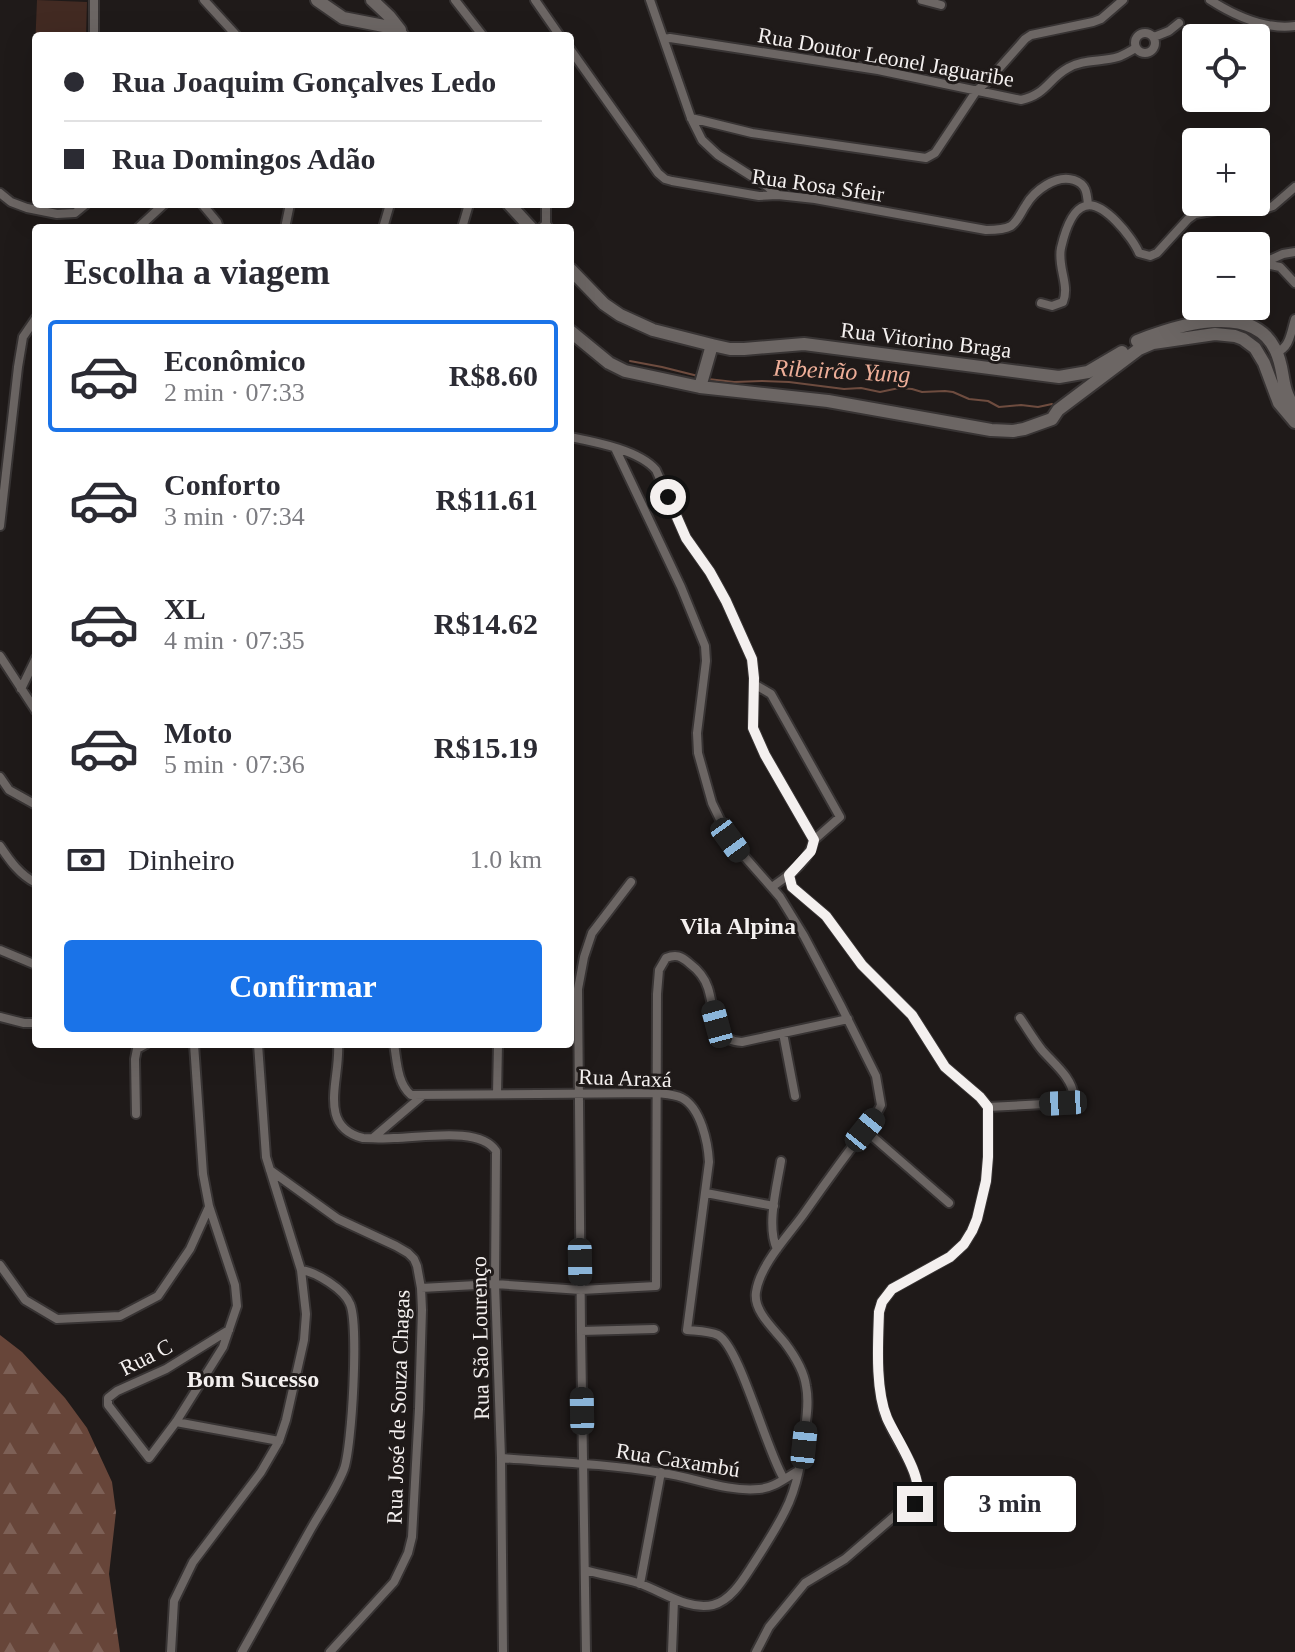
<!DOCTYPE html>
<html lang="pt">
<meta charset="utf-8">
<style>
:root{--surface:#fff;--page:#f2f2f3;--text:#2b2b33;--muted:#7c7c81;--line:#e1e1e2;--accent:#1a73e8}
body{margin:0;font-family:"Times New Roman",serif;background:var(--page);color:var(--text);height:100vh;display:flex;flex-direction:column;font-size:30px;white-space:nowrap}
*{box-sizing:border-box;margin:0}
p{font-size:26px;color:var(--muted)}
.icon{flex:none;width:44px;height:44px;fill:none;stroke:currentColor;stroke-width:2;stroke-linecap:round;stroke-linejoin:round}
.map{position:relative;flex:1;overflow:hidden}
.details{position:absolute;left:32px;top:224px;width:542px;height:824px;display:flex;flex-direction:column;background:var(--surface);border-radius:8px;box-shadow:0 8px 32px #0002}
.details>*{flex:none}
.banner{position:absolute;left:32px;top:32px;width:542px;height:176px;border-radius:8px;box-shadow:0 8px 32px #0002;display:grid;align-content:center;height:176px;padding:0 32px;background:var(--surface)}
.controls{position:absolute;left:1182px;top:24px;display:grid;gap:16px}
.controls a{display:grid;place-items:center;width:88px;height:88px;border-radius:8px;background:var(--surface);box-shadow:0 8px 32px #0002;font-size:40px}
.end{position:absolute;width:36px;height:36px;margin:-18px;border:10px solid #f4f0ef;background:#111;box-shadow:0 0 0 4px #111}
.from{border-radius:50%}
.bubble{position:absolute;height:56px;border-radius:8px;background:var(--surface);box-shadow:0 8px 32px #0002;font-size:26px;font-weight:600;line-height:56px;text-align:center}
.car{position:absolute;width:24px;height:48px;margin:-24px -12px;border-radius:10px;box-shadow:0 0 6px 2px #0007;background:linear-gradient(#222 24%,#8ab4d8 0 40%,#222 0 76%,#8ab4d8 0 86%,#222 0)}
.banner b{display:flex;align-items:center;gap:28px;height:76px;font-size:30px}
.banner b+b{border-top:2px solid var(--line)}
.banner i{width:20px;height:20px;background:var(--text)}
ul{padding:0;list-style:none}
li{display:flex;align-items:center;gap:24px;height:112px;margin:0 16px 12px;padding:0 16px;border:4px solid transparent;border-radius:8px}
li div{flex:1}
li b{display:block;font-size:30px}
li em{font-style:normal;font-weight:600}
li.active{border-color:var(--accent)}
li>.icon{width:72px;height:72px;stroke-width:1.5}
h2{padding:0 32px;font-size:36px;line-height:96px}
.pay{display:flex;align-items:center;gap:20px;height:88px;padding:0 32px;font-size:30px}
.pay p{margin-inline-start:auto}
.primary-button{display:flex;gap:16px;margin-top:auto;padding:16px 32px}
.primary-button a{flex:1;height:92px;border-radius:8px;background:var(--accent);color:#fff;font-size:32px;font-weight:600;line-height:92px;text-align:center}
.map>svg:first-child{display:block}
.forest{fill:url(#forest-firs)}
.green{fill:#422a22}
.lines{fill:none;stroke-linecap:round;stroke-linejoin:round}
.stream{stroke:#6e4c3f;stroke-width:2}
.street-casing{stroke:#383434;stroke-width:12}
.secondary-casing{stroke:#383434;stroke-width:16}
.street{stroke:#6c6664;stroke-width:8}
.secondary{stroke:#6c6664;stroke-width:12}
.route{stroke:#f4f0ef;stroke-width:10}
.labels{text-anchor:middle;dominant-baseline:central;stroke-width:6;stroke-linejoin:round;paint-order:stroke}
.street-label{font-size:22px;fill:#f4f0ef;stroke:#1f1a19}
.water-label{font-size:24px;font-style:italic;fill:#eeae98;stroke:#1f1a19}
.neighbourhood-label{font-size:24px;font-weight:bold;fill:#f4f0ef;stroke:#1f1a19}
</style>
<div class="map">
<svg width="1295" height="1652" viewBox="0 0 1295 1652">
<defs>
<pattern id="forest-firs" width="22" height="20" patternUnits="userSpaceOnUse" patternTransform="scale(2)"><rect width="22" height="20" fill="#674539"/><path d="M5 1l3.5 6h-7zM16 11l3.5 6h-7z" fill="#7d6056"/></pattern>
</defs>
<rect width="100%" height="100%" fill="#1f1a19"/>
<path class="forest" d="M0,1335l22,17 43,46 22,30 25,54 4,30 -7,62 11,78h-120z"/>
<path class="green" d="M37,0l50,2 -1,34h-50v37h-2z"/>
<g class="lines">
<path class="stream" d="M630,361l32,6 36,9
M708,379l26,3 28,-1 27,1 55,7 17,-1 19,4 19,-4 13,1 10,3 23,-1 8,1 16,7 19,2 11,6 22,-2 17,2 14,-3"/>
<defs>
<path id="street" d="M94,0v36
M204,0l33,36
M455,0l28,36
M535,0l25,36
M650,0l41,118 11,22 16,15 46,29 13,10
M922,0l19,5
M1210,0c25,16 55,30 85,26
M1135 43a10 10 0 1 1 20 0a10 10 0 1 1-20 0Z
M1154,37l15,-6 10,-8
M664,39l6,-1 208,32 143,30c26,-6 27,-21 47,-32 15,-9 34,-6 50,-11 6,-2 12,-6 18,-9
M570,49l88,124 7,6 7,2 87,15 19,-1 37,4 171,31c8,0 18,0 25,-4 7,-5 10,-14 15,-21 8,-14 30,-31 48,-25 12,4 13,12 14,25
M691,118l61,15 174,25 9,-5 42,-63 10,-8 38,-43 6,-4 62,-13 8,-3 22,-19
M0,193l11,9 16,6 30,6 18,-1 11,-9
M202,204l15,18 2,6
M546,204v24
M138,228l26,-24
M285,228l5,-24
M383,228l7,-24
M462,228l7,-24
M1265,264l15,3 15,16
M1256,266l27,-12 12,-2
M1041,303l11,3 11,-4c7,-17 -6,-35 -2,-54 3,-13 10,-38 24,-42 18,-6 48,32 54,47l11,3 7,-3 31,-34 7,-5 48,-9 21,4 9,-3 22,-19
M1193,324l11,-18
M1276,352c14,-3 15,-21 19,-33
M570,437c25,5 69,13 86,33l30,68 24,34 16,29 26,58 2,19 -1,50 12,27 49,85c-5,22 -25,35 -42,47
M0,526l18,-159 5,-30 13,-19
M0,656l36,55
M754,684l17,10 69,123 -26,23
M21,689l15,-31
M0,777l9,13 27,15
M0,846c10,15 20,29 36,37
M0,950l36,15
M0,1017l24,6h12
M783,1033l12,63
M194,1044l9,130 6,32 26,79 2,21 -14,41 -47,75 -27,36 -41,-53v-7l9,-7 49,-22 63,-39
M338,1044c3,34 -22,82 25,94 10,0 21,1 31,0 27,0 86,-12 102,13l-1,133 6,174 2,194
M394,1044c3,17 3,39 17,51l245,-2c8,1 18,1 26,5 19,10 26,45 27,64l-22,168c9,1 22,1 31,5 22,12 48,115 66,144
M497,1094l1,-50
M988,1107l75,-4 8,-3 3,-3c-2,-20 -20,-33 -32,-47 -8,-10 -15,-22 -22,-32
M136,1114l-1,-55 2,-10 9,-5
M865,1130l84,73
M374,1137l48,-41
M270,1170l68,49 58,27 12,7 6,6 3,7 4,22 1,22 -3,99 -7,128 -4,16 -14,29 -64,70
M706,1193l68,13
M777,1249c-11,-23 0,-63 4,-88
M0,1265l25,35 32,19 63,-3 38,-20 32,-47 19,-42
M421,1288l74,-4 86,6 75,-4 1,-292 2,-24 7,-12c10,-4 15,-2 23,5 8,6 16,15 19,25 7,22 4,53 34,54l106,-23
M581,1331l73,-2
M176,1422l103,19
M501,1458c54,4 107,6 161,15 32,4 63,19 97,16 15,-1 26,-11 39,-18
M585,1570c18,5 36,8 53,13 22,7 50,28 75,22 19,-5 31,-27 41,-42 11,-17 22,-34 31,-52 13,-25 17,-55 20,-82 2,-14 4,-29 1,-43 -2,-15 -12,-31 -21,-43 -11,-14 -32,-32 -29,-51 4,-27 31,-55 47,-77 23,-33 47,-66 72,-98l6,-12 -5,-29 -36,-72 -36,-68 -24,-39 -50,-57 -18,-37 -14,-50 -1,-20 9,-72 -1,-15 -24,-59 -66,-139
M640,1584l21,-112
M171,1652l3,-51 19,-39 68,-90 18,-31 7,-21 18,-80 2,-26 -5,-44 -35,-113 -8,-113
M242,1652c22,-39 44,-79 66,-118 12,-22 27,-42 36,-65 8,-22 15,-145 6,-165 -6,-15 -34,-32 -49,-34
M586,1652l-5,-321 -3,-342 6,-32 8,-24 39,-51
M672,1652l2,-52
M756,1652l13,-25 36,-44 40,-24 52,-45 18,-10 3,-4c3,-35 -27,-61 -35,-93 -7,-30 -5,-64 -4,-95l3,-10 10,-13 58,-32 14,-13 8,-13 5,-12 9,-38 2,-24v-50l-8,-10 -35,-30 -33,-52 -50,-50 -36,-49 -34,-29 -3,-12"/>
<path id="secondary" d="M317,0l26,18 46,9 14,9
M372,0l17,16 11,14
M509,204l22,24
M544,228l2,-1
M570,269l34,35 16,11 33,15 59,15 18,4h14l60,-5 255,33 29,-5 34,-20
M570,331l39,32 16,8 75,16 128,14 163,29 22,1 11,-2 28,-10 6,-9 81,-61 14,-6 62,-9 20,2 8,3 12,9 9,15 15,40 16,19
M1137,341c38,-15 114,-40 138,8 11,21 4,38 20,59
M700,387l12,-42"/>
</defs>
<use href="#street" class="street-casing"/>
<use href="#secondary" class="secondary-casing"/>
<use href="#street" class="street"/>
<use href="#secondary" class="secondary"/>
</g>
<g class="lines">
<path class="route" d="M668,497l18,41 24,34 16,29 26,58 2,19 -1,50 12,27 49,85 -3,11 -22,24 3,12 34,29 36,49 50,50 33,52 35,30 8,10v50l-2,24 -9,38 -5,12 -8,13 -14,13 -58,32 -10,13 -3,10c-1,31 -4,77 8,106 9,21 41,64 28,86"/>
</g>
<g class="labels">
<g class="street-label">
<text transform="translate(886 57) rotate(10)">Rua Doutor Leonel Jaguaribe</text>
<text transform="translate(818 185) rotate(8)">Rua Rosa Sfeir</text>
<text transform="translate(926 340) rotate(7)">Rua Vitorino Braga</text>
<text transform="translate(625 1078) rotate(2)">Rua Araxá</text>
<text transform="translate(480 1338) rotate(-91)">Rua São Lourenço</text>
<text transform="translate(146 1357) rotate(-27)">Rua C</text>
<text transform="translate(398 1407) rotate(-88)">Rua José de Souza Chagas</text>
<text transform="translate(678 1460) rotate(9)">Rua Caxambú</text>
</g>
<g class="water-label">
<text transform="translate(842 371) rotate(3)">Ribeirão Yung</text>
</g>
<g class="neighbourhood-label">
<text x="738" y="926">Vila Alpina</text>
<text x="253" y="1379">Bom Sucesso</text>
</g>
</g>
</svg>
<div class="controls">
<a><svg class="icon" aria-label="locate" viewBox="0 0 24 24"><circle cx="12" cy="12" r="6"/><path d="M12 2v4M12 18v4M2 12h4M18 12h4"/></svg></a>
<a>+</a>
<a>−</a>
</div>
<i class="end from" style="left:668px;top:497px"></i>
<i class="end" style="left:915px;top:1504px"></i>
<div class="bubble" style="left:944px;top:1476px;width:132px">3 min</div>
<i class="car" style="left:730px;top:840px;rotate:144deg"></i>
<i class="car" style="left:717px;top:1024px;rotate:345deg"></i>
<i class="car" style="left:1063px;top:1103px;rotate:267deg"></i>
<i class="car" style="left:865px;top:1130px;rotate:39deg"></i>
<i class="car" style="left:580px;top:1262px;rotate:179deg"></i>
<i class="car" style="left:582px;top:1411px;rotate:359deg"></i>
<i class="car" style="left:804px;top:1445px;rotate:6deg"></i>
<div class="banner">
<b><i class="from"></i>Rua Joaquim Gonçalves Ledo</b>
<b><i></i>Rua Domingos Adão</b>
</div>
<section class="details">
<h2>Escolha a viagem</h2>
<ul>
<li class="active"><svg class="icon" aria-label="car" viewBox="0 0 24 24"><path d="M5 17H2v-5l4-1 3-4h7l3 4 3 1v5h-3M9 17h6M6 11h13"/><circle cx="7" cy="17" r="2"/><circle cx="17" cy="17" r="2"/></svg><div><b>Econômico</b><p>2 min · 07:33</p></div><em>R$8.60</em></li>
<li><svg class="icon" aria-label="car" viewBox="0 0 24 24"><path d="M5 17H2v-5l4-1 3-4h7l3 4 3 1v5h-3M9 17h6M6 11h13"/><circle cx="7" cy="17" r="2"/><circle cx="17" cy="17" r="2"/></svg><div><b>Conforto</b><p>3 min · 07:34</p></div><em>R$11.61</em></li>
<li><svg class="icon" aria-label="car" viewBox="0 0 24 24"><path d="M5 17H2v-5l4-1 3-4h7l3 4 3 1v5h-3M9 17h6M6 11h13"/><circle cx="7" cy="17" r="2"/><circle cx="17" cy="17" r="2"/></svg><div><b>XL</b><p>4 min · 07:35</p></div><em>R$14.62</em></li>
<li><svg class="icon" aria-label="car" viewBox="0 0 24 24"><path d="M5 17H2v-5l4-1 3-4h7l3 4 3 1v5h-3M9 17h6M6 11h13"/><circle cx="7" cy="17" r="2"/><circle cx="17" cy="17" r="2"/></svg><div><b>Moto</b><p>5 min · 07:36</p></div><em>R$15.19</em></li>
</ul>
<div class="pay"><svg class="icon" aria-label="cash" viewBox="0 0 24 24"><path d="M3 7h18v10H3z"/><circle cx="12" cy="12" r="2"/></svg>Dinheiro<p>1.0 km</p></div>
<div class="primary-button"><a>Confirmar</a></div>
</section>
</div>
